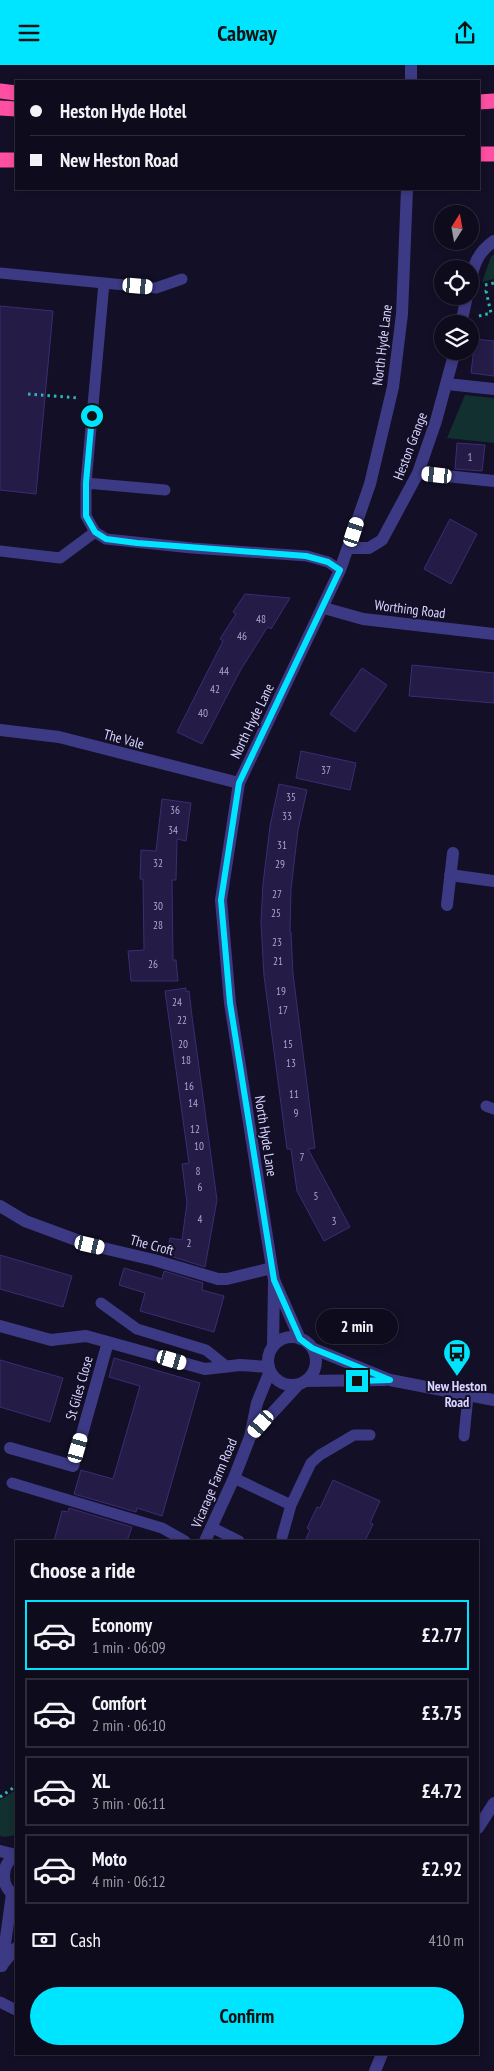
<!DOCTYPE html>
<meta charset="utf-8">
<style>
:root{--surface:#0e0b1c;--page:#171425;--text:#f1f3f6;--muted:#9b9ba3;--line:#2e2b3b;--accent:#00e5ff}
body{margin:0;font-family:"PT Sans Narrow",sans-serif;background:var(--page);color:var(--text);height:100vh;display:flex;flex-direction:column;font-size:19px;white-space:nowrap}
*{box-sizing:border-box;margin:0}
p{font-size:16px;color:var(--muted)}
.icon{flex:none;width:28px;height:28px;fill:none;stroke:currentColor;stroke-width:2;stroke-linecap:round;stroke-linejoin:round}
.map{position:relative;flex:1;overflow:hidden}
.side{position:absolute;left:15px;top:1475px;width:464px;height:515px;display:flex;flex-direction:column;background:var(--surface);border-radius:0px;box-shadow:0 2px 8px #0003,0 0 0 1px var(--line)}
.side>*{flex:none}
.banner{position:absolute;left:15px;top:15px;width:465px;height:110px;border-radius:0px;box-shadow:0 2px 8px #0003,0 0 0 1px var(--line);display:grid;align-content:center;height:110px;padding:0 15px;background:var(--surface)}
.needle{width:32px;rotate:11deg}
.fabs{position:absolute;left:434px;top:140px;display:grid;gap:10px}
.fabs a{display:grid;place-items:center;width:45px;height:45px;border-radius:50%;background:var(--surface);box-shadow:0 2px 8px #0003,0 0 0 1px var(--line);font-size:25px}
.end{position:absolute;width:22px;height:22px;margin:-11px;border:6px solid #00e5ff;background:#111;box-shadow:0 0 0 2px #111}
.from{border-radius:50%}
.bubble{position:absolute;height:35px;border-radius:18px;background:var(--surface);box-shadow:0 2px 8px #0003,0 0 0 1px var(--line);font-size:16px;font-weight:600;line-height:35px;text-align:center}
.car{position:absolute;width:15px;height:30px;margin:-15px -8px;border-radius:6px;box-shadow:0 0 4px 1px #0007;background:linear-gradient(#fff 24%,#345 0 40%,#fff 0 76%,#345 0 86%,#fff 0)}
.banner b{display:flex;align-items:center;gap:18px;height:48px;font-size:19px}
.banner b+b{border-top:1px solid var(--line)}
.banner i{width:12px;height:12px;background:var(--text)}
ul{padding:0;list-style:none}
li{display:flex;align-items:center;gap:15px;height:70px;margin:0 10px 8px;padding:0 5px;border:2px solid var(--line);border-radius:0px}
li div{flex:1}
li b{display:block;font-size:19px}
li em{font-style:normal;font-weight:600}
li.active{border-color:var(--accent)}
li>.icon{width:45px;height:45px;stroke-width:1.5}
h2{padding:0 15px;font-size:22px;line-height:60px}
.pay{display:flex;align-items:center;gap:12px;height:55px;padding:0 15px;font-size:19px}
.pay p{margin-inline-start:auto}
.cta{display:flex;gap:10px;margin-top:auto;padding:10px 15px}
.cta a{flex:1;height:58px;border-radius:30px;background:var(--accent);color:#111;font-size:20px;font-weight:600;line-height:58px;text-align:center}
header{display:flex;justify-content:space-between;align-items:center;height:65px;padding:0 15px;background:var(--accent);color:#111;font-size:22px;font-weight:600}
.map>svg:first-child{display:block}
.green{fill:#12302f}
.building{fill:#241b47;stroke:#3b2d73}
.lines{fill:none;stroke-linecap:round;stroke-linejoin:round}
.path{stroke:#2fb8b0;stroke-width:3;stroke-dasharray:2.5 4;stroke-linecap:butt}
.service{stroke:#3d3a85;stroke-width:11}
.minor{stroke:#3d3a85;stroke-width:12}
.tertiary{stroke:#3d3a85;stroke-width:12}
.motorway{stroke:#ff4fa3;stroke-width:15}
.route{stroke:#00e5ff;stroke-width:6}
.labels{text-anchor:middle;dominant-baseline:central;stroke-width:4;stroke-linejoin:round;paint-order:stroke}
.number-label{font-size:11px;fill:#aca6d1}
.street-label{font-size:14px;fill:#d9d4ff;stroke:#130f26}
.poi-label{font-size:14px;font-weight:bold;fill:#d9d4ff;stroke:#130f26}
</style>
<header><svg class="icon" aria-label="menu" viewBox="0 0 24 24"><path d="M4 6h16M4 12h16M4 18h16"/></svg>Cabway<svg class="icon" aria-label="share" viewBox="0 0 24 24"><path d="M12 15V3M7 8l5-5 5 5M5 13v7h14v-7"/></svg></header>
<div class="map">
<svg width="494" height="2006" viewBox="0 0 494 2006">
<rect width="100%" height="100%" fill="#130f26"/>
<path class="green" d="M494,189v25l-12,3 9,-25z
M465,330l29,3v45l-47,-5z
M16,1725v45l-11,2 -5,-1v-36z"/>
<path class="building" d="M0,241l53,5 -17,183 -36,-4z
M475,274l19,2v35l-23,-3z
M457,378l28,2 -3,26 -27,-2z
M450,454l27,15 -26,50 -27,-15z
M245,529l45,4 -19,31 -3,-2 -3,4 -25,40 -38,73 -25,-12 46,-91 -3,-2 16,-25 -3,-2z
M412,600l82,8v30l-85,-7z
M362,603l25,17 -32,47 -25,-18z
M301,686l55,12 -6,27 -54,-12z
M279,719l28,6 -9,40 -7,59 -1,43h1l2,42 22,174 -7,1 42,78 -26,14 -27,-50 -6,-42h-4l-23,-173 -3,-54 2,-38 7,-58z
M162,734l29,4 -5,38 -9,-2 -1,41h-4l1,80h3l2,21h-47l-3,-30 16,-1 -1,-71h-3l1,-29 15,1z
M186,923v4l3,-1 3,25 25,184 -12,67 -38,-12 3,-17 12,2 5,-37 -5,-39 7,-1 -24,-172z
M0,1190l72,21 -9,31 -63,-18z
M124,1203l38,11 2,-8 39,12 -1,7 22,6 -10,36 -74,-21 5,-18 -26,-8z
M114,1293l86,25 -38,133 -25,-8 -1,4 -62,-18 7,-24 32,9 27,-93 -31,-9z
M0,1295l63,18 -13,44 -50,-15z
M333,1415l47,21 -10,22 3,1 -8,17h-60l5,-11 -3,-2 10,-21 3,1z
M69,1443l63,19 -5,14h-73l8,-30 6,1z"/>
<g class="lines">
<path class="path" d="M485,220l9,-2
M479,251l12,-3 -5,-22 3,-1
M28,329l50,4
M0,1732l16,-11"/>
<path class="service" d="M0,208l156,15 26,-9
M104,218l-18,200v33l9,16 11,7 86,9 115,8 21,6 12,8
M86,418l79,7
M0,486l60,7 35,-26
M486,1041l8,3
M101,1238l36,26 69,21 20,16
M464,1371l4,-40
M234,1413l57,27
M12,1418l150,45 23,13
M211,1462l28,14
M282,1472l9,-32 20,-42 9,-8 34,-20h16
M0,1937l16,8"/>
<path class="minor" d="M470,217c4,-18 8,-30 24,-41
M461,259l6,-28
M447,319l47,5
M418,408l76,8
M349,483h20l13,-8 36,-67 18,-52 19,-70
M324,543l39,11 131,15
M0,665l59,7 180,46
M450,810l44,6
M447,840l6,-52
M0,1141l25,15 65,24 64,15 64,19h9l45,-11
M0,1261l51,14 35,-4 119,33 35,-4 29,2
M10,1383l63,18 35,-124
M478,1763l16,-25
M375,2006l7,-17"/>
<path class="tertiary" d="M411,16v-16
M268 1296a24 24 0 1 1 48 0a24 24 0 1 1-48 0Z
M300,1274l-26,-59 -2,-12 -42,-265 -9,-103 18,-117 101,-213 30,-86 23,-97 9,-73 5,-125
M273,1282l1,-65
M312,1283l78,32 104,20
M305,1316l80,-1
M252,1370l46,-50
M205,1476l29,-63 16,-41 7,-34 13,-32
M0,1786l16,4
M16,1790c-16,10 -16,32 0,41
M2,1900l14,-17
M2,1901l10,-72"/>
<path class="motorway" d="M0,26l16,2
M479,37l15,-1
M0,43l16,1
M479,89h15
M0,95h16"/>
</g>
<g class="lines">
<path class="route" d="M92,351l-6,67v33l9,16 11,7 31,4 169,13 22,6 12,8 -101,213 -18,117 9,103 44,277 26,59 12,9 78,32 -33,1"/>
</g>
<defs>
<symbol id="bus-pin" viewBox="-11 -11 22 30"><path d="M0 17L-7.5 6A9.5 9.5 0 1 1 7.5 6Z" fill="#00e5ff" stroke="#130f26"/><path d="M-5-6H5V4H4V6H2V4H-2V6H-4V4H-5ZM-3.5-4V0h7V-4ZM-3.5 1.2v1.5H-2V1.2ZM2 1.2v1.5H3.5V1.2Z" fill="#111"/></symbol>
</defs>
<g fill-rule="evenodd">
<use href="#bus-pin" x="441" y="1272" width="32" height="43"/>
</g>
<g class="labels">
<g class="number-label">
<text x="470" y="392">1</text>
<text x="261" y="554">48</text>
<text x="242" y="571">46</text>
<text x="224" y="606">44</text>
<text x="215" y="624">42</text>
<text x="203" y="648">40</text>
<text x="326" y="705">37</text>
<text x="291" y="732">35</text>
<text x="175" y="745">36</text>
<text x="287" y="751">33</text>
<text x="173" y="765">34</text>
<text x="282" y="780">31</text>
<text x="158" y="798">32</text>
<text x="280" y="799">29</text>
<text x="277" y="829">27</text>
<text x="158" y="841">30</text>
<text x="276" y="848">25</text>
<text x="158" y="860">28</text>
<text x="277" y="877">23</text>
<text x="278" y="896">21</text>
<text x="153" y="899">26</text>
<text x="281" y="926">19</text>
<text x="177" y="937">24</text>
<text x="283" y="945">17</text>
<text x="182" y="955">22</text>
<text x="183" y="979">20</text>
<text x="288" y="979">15</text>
<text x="186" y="995">18</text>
<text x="291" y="998">13</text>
<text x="189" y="1021">16</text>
<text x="294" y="1029">11</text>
<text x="193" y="1038">14</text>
<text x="296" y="1048">9</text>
<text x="195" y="1064">12</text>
<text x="199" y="1081">10</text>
<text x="302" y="1092">7</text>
<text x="198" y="1106">8</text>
<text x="200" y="1122">6</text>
<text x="316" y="1131">5</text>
<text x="200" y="1154">4</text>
<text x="334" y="1156">3</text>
<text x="189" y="1178">2</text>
</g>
<g class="street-label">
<text transform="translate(382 280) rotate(-83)">North Hyde Lane</text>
<text transform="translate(410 381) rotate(-69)">Heston Grange</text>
<text transform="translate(410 544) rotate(7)">Worthing Road</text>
<text transform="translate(252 656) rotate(-64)">North Hyde Lane</text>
<text transform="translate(124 674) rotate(15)">The Vale</text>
<text transform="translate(266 1071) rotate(81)">North Hyde Lane</text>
<text transform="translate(152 1180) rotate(15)">The Croft</text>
<text transform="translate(79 1323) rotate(-74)">St Giles Close</text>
<text transform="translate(214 1418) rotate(-67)">Vicarage Farm Road</text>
</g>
<g class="poi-label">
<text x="457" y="1321">New Heston<tspan x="457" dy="16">Road</tspan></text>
</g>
</g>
</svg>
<div class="fabs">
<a><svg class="needle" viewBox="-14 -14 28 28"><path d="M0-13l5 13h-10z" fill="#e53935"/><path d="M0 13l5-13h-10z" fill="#9b9ba3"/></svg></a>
<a><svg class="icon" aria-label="locate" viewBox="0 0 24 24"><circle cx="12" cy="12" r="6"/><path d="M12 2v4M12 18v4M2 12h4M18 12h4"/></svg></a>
<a><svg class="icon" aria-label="layers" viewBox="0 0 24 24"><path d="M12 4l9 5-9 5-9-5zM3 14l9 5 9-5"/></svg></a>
</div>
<i class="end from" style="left:92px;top:351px"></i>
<i class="end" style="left:357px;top:1316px"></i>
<div class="bubble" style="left:316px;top:1244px;width:82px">2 min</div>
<i class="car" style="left:138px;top:221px;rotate:95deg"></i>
<i class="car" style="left:437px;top:410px;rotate:276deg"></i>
<i class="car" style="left:354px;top:467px;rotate:18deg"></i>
<i class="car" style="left:90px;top:1180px;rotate:103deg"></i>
<i class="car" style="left:172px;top:1295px;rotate:106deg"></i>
<i class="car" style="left:261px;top:1359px;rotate:221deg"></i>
<i class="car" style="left:78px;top:1383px;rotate:16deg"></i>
<div class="banner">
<b><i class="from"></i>Heston Hyde Hotel</b>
<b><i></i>New Heston Road</b>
</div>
<section class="side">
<h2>Choose a ride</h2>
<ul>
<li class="active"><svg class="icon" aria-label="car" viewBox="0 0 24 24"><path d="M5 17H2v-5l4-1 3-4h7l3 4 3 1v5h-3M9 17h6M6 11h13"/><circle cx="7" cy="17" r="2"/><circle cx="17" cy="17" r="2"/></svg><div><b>Economy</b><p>1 min · 06:09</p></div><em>£2.77</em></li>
<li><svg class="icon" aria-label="car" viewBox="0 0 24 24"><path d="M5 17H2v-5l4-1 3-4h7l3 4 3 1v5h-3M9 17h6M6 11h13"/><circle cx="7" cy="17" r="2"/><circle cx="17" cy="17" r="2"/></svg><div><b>Comfort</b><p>2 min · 06:10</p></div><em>£3.75</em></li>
<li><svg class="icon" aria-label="car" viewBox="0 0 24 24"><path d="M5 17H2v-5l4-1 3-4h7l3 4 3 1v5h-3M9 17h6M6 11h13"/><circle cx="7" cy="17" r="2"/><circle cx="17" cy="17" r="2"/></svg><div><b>XL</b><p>3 min · 06:11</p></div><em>£4.72</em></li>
<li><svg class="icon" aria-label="car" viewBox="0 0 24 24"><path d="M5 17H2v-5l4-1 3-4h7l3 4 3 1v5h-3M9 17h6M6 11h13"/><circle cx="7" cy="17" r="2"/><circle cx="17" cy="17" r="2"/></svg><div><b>Moto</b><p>4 min · 06:12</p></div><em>£2.92</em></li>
</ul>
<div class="pay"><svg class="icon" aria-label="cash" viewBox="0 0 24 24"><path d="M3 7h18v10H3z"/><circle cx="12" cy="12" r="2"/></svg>Cash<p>410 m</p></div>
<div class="cta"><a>Confirm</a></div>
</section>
</div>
